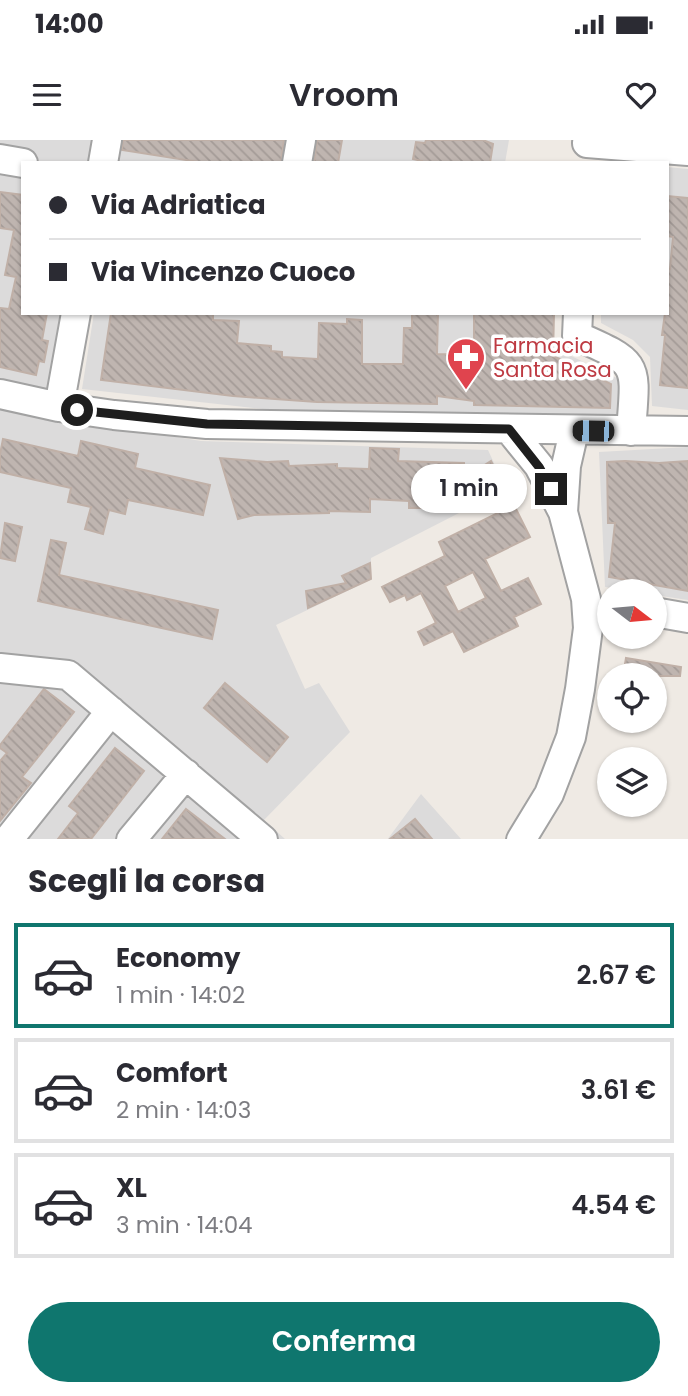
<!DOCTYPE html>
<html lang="it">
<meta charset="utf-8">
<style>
:root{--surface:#fff;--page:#f7f7f7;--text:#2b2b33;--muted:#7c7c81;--line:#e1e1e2;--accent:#0f766e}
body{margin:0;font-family:Poppins,sans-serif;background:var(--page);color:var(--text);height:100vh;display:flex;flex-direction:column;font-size:26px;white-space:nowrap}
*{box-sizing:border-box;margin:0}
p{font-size:23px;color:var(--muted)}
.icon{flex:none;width:38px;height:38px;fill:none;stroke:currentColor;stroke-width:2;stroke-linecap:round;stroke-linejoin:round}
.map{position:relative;height:699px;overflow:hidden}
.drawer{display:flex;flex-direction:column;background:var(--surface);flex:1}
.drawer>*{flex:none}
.top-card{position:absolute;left:21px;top:21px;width:648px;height:154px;border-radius:0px;box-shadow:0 2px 5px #0004;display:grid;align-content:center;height:154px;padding:0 28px;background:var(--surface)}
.needle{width:46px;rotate:106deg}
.fabs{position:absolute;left:597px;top:439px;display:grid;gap:14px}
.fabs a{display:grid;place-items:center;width:70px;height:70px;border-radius:50%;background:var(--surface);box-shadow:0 2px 5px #0004;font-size:35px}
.end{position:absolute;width:32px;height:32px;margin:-16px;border:9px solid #1e1e1e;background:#fff;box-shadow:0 0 0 4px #fff}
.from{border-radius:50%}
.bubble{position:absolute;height:49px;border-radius:24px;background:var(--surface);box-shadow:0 2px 5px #0004;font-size:23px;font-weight:600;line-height:49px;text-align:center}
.car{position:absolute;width:21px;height:42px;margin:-21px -10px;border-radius:9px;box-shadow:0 0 5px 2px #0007;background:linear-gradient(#222 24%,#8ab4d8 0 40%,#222 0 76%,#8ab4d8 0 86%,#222 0)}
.top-card b{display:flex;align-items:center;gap:24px;height:66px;font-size:26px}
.top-card b+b{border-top:2px solid var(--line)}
.top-card i{width:18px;height:18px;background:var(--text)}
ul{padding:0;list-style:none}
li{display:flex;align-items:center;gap:21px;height:105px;margin:0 14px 10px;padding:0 14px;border:4px solid var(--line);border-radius:0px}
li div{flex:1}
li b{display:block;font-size:26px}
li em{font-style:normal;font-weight:600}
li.current{border-color:var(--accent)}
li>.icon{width:63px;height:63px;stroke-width:1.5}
h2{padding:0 28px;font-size:32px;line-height:84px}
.cta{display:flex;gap:14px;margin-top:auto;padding:14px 28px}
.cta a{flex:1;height:80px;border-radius:42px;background:var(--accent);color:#fff;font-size:28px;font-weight:600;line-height:80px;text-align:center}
.status{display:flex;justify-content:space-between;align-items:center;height:49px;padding:0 35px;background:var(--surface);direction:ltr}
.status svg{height:19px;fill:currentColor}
header{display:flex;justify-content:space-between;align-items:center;height:91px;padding:0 28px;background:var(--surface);font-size:32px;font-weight:600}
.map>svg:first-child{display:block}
.residential{fill:#dcdbdb}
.building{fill:url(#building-back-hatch);stroke:#c0b0a7;stroke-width:2;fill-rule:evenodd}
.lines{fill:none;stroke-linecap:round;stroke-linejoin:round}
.minor-casing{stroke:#a2a2a2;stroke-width:32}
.minor{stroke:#fff;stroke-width:28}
.route{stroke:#1e1e1e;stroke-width:9}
.labels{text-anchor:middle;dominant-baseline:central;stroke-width:7;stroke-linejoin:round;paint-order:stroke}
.health-label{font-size:21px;fill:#be3a42;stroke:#fff;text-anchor:start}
</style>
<div class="status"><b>14:00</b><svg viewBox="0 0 49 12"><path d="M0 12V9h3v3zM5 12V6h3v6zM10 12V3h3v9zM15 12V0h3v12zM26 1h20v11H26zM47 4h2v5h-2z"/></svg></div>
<header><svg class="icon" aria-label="menu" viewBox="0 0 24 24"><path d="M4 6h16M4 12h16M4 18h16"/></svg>Vroom<svg class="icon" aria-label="heart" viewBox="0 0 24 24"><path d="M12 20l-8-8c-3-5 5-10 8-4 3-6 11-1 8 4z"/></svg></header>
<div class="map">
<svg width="688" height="700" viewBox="0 0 688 700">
<defs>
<pattern id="building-back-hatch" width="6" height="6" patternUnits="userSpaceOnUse" patternTransform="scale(1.75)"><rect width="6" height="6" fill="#bfb5b0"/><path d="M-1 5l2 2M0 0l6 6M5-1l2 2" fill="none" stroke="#a49b97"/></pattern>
</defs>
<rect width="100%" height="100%" fill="#efeae4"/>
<path class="residential" d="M0,0h509l-4,23h-401l-16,-3 -1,3h-64v150h37l-14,82 -46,-11z
M667,27l21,2v241l-36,-4 -2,-49 -17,-17 -32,-17v-10h66z
M94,173h388l139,67 -3,36 -347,-6 -189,-21z
M0,268l201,33 287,9 18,39 -135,69 -1,22 -94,45 29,64 14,-6 31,49 -86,88 21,19h-285z
M688,307v153l-33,-5 -1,-3 -22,-1 -27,-4 -6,-135z
M421,654l40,45 -74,1z"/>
<path class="building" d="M123,0h161l-3,23h-76l-83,-13z
M317,0h25l-4,23h-24z
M426,0h57l10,4 -3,19h-68v-2l-9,-2 3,-17 9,1z
M0,52l23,3v118h24l-5,27 6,1 -4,21 -5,-1 -3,14 -36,-8v-59l9,1 7,-32 -11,-2 9,-45 -14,-2z
M667,56l21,2v190l-28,-3 5,-50h-3l3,-22h2v-44h3l3,-32 -6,-1z
M111,173h102v7l26,1 -2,22 34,3v5l11,1v5l36,2 1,-36 28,1v-5l15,1v44h41l1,-36h8v-15h26l-1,41 37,1v-42h80l-1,43 11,5v7l13,-1 34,17 -1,24 -136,-3v-4l-37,-5v8l-120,-2 -84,-6 -132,-16z
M3,299l75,17 3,-15 57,13 -3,14 75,17 -7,30 -75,-15 -3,14 -16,-4 -6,24 -18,-5 6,-22 -23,-5 3,-14 -71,-16v-18z
M370,308l29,1 -1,12 66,2v2l19,1 8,-5 20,40 -86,-2v9h-16v-7l-39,-2v13l-41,-1v2l-75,2 -16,4 -18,-61 47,4 21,-1 1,5 48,-2v4l32,1z
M625,321l34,2 29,-2v130l-79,-14 6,-54h-7l-1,-61z
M514,365l16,32 -45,22 16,32 27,-13 13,26 -27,13 4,9 -54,26 -11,-21 -29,14 -6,-13 18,-9 -15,-30 -14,7 -2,-5 -15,7 -8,-15 63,-31 -6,-14zM473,432l13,26 -28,14 -13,-26z
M5,383l17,4 -7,34 -15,-3z
M51,400l15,3 -7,32 159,35 -6,29 -174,-38z
M370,423l1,16 -63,29 -2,-17 40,-8 -4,-7z
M626,518l55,9 -1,9h-57z
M225,543l63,54 -21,25 -63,-54z
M44,549l30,23 -52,65 9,6 -31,38v-60l7,-8 -7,-5v-3z
M115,608l29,23 -53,68h-33l20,-26 -9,-7z
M186,669l39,30h-63z
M415,679l17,20h-42z"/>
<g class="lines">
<defs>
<path id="minor" d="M587,3l101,8
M0,19l23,4
M103,23l4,-23
M297,23l4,-23
M578,173l-1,23c64,28 59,27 54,95
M0,254l59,13 55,8 93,9 481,7
M59,267l17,-94
M509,289l30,37 24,46 23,87 2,29 -8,61 -9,48 -22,57 -28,46
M563,372l3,-46 8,-35
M654,472l34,6
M0,528l68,7 195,165
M8,700l103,-129
M131,700l55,-66"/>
</defs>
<use href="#minor" class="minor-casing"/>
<use href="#minor" class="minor"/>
</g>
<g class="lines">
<path class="route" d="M77,270l130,14 302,5 30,38 12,22"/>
</g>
<defs>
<symbol id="pharmacy-pin" viewBox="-11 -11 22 30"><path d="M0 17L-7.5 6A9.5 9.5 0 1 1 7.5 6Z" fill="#e0444e" stroke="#fff"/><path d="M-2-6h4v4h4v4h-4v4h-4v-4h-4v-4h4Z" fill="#fff"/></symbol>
</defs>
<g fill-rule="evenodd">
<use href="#pharmacy-pin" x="444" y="195" width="44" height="60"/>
</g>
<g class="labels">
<g class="health-label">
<text x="493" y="205">Farmacia<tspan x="493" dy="24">Santa Rosa</tspan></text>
</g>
</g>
</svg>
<div class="fabs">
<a><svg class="needle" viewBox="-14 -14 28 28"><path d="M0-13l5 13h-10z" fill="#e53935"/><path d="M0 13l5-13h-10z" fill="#7c7c81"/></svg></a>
<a><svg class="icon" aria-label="locate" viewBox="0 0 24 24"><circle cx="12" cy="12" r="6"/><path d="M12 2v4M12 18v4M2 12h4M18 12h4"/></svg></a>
<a><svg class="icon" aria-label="layers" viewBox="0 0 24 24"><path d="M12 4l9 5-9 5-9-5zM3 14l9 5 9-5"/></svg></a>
</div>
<i class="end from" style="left:77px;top:270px"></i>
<i class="end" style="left:551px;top:349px"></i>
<div class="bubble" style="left:411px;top:324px;width:116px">1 min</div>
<i class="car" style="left:593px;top:291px;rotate:271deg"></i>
<div class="top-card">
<b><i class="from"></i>Via Adriatica</b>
<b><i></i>Via Vincenzo Cuoco</b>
</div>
</div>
<section class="drawer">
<h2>Scegli la corsa</h2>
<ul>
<li class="current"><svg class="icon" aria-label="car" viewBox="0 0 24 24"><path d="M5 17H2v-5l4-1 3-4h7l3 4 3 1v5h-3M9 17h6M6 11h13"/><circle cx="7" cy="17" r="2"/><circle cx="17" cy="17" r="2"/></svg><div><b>Economy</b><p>1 min · 14:02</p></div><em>2.67 €</em></li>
<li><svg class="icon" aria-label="car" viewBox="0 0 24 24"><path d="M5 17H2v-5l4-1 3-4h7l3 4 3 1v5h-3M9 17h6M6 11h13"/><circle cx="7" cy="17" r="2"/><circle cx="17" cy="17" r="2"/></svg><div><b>Comfort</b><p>2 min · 14:03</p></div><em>3.61 €</em></li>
<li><svg class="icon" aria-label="car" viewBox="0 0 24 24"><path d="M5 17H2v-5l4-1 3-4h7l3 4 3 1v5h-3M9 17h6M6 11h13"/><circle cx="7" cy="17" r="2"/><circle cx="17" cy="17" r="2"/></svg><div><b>XL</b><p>3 min · 14:04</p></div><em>4.54 €</em></li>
</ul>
<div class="cta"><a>Conferma</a></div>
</section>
